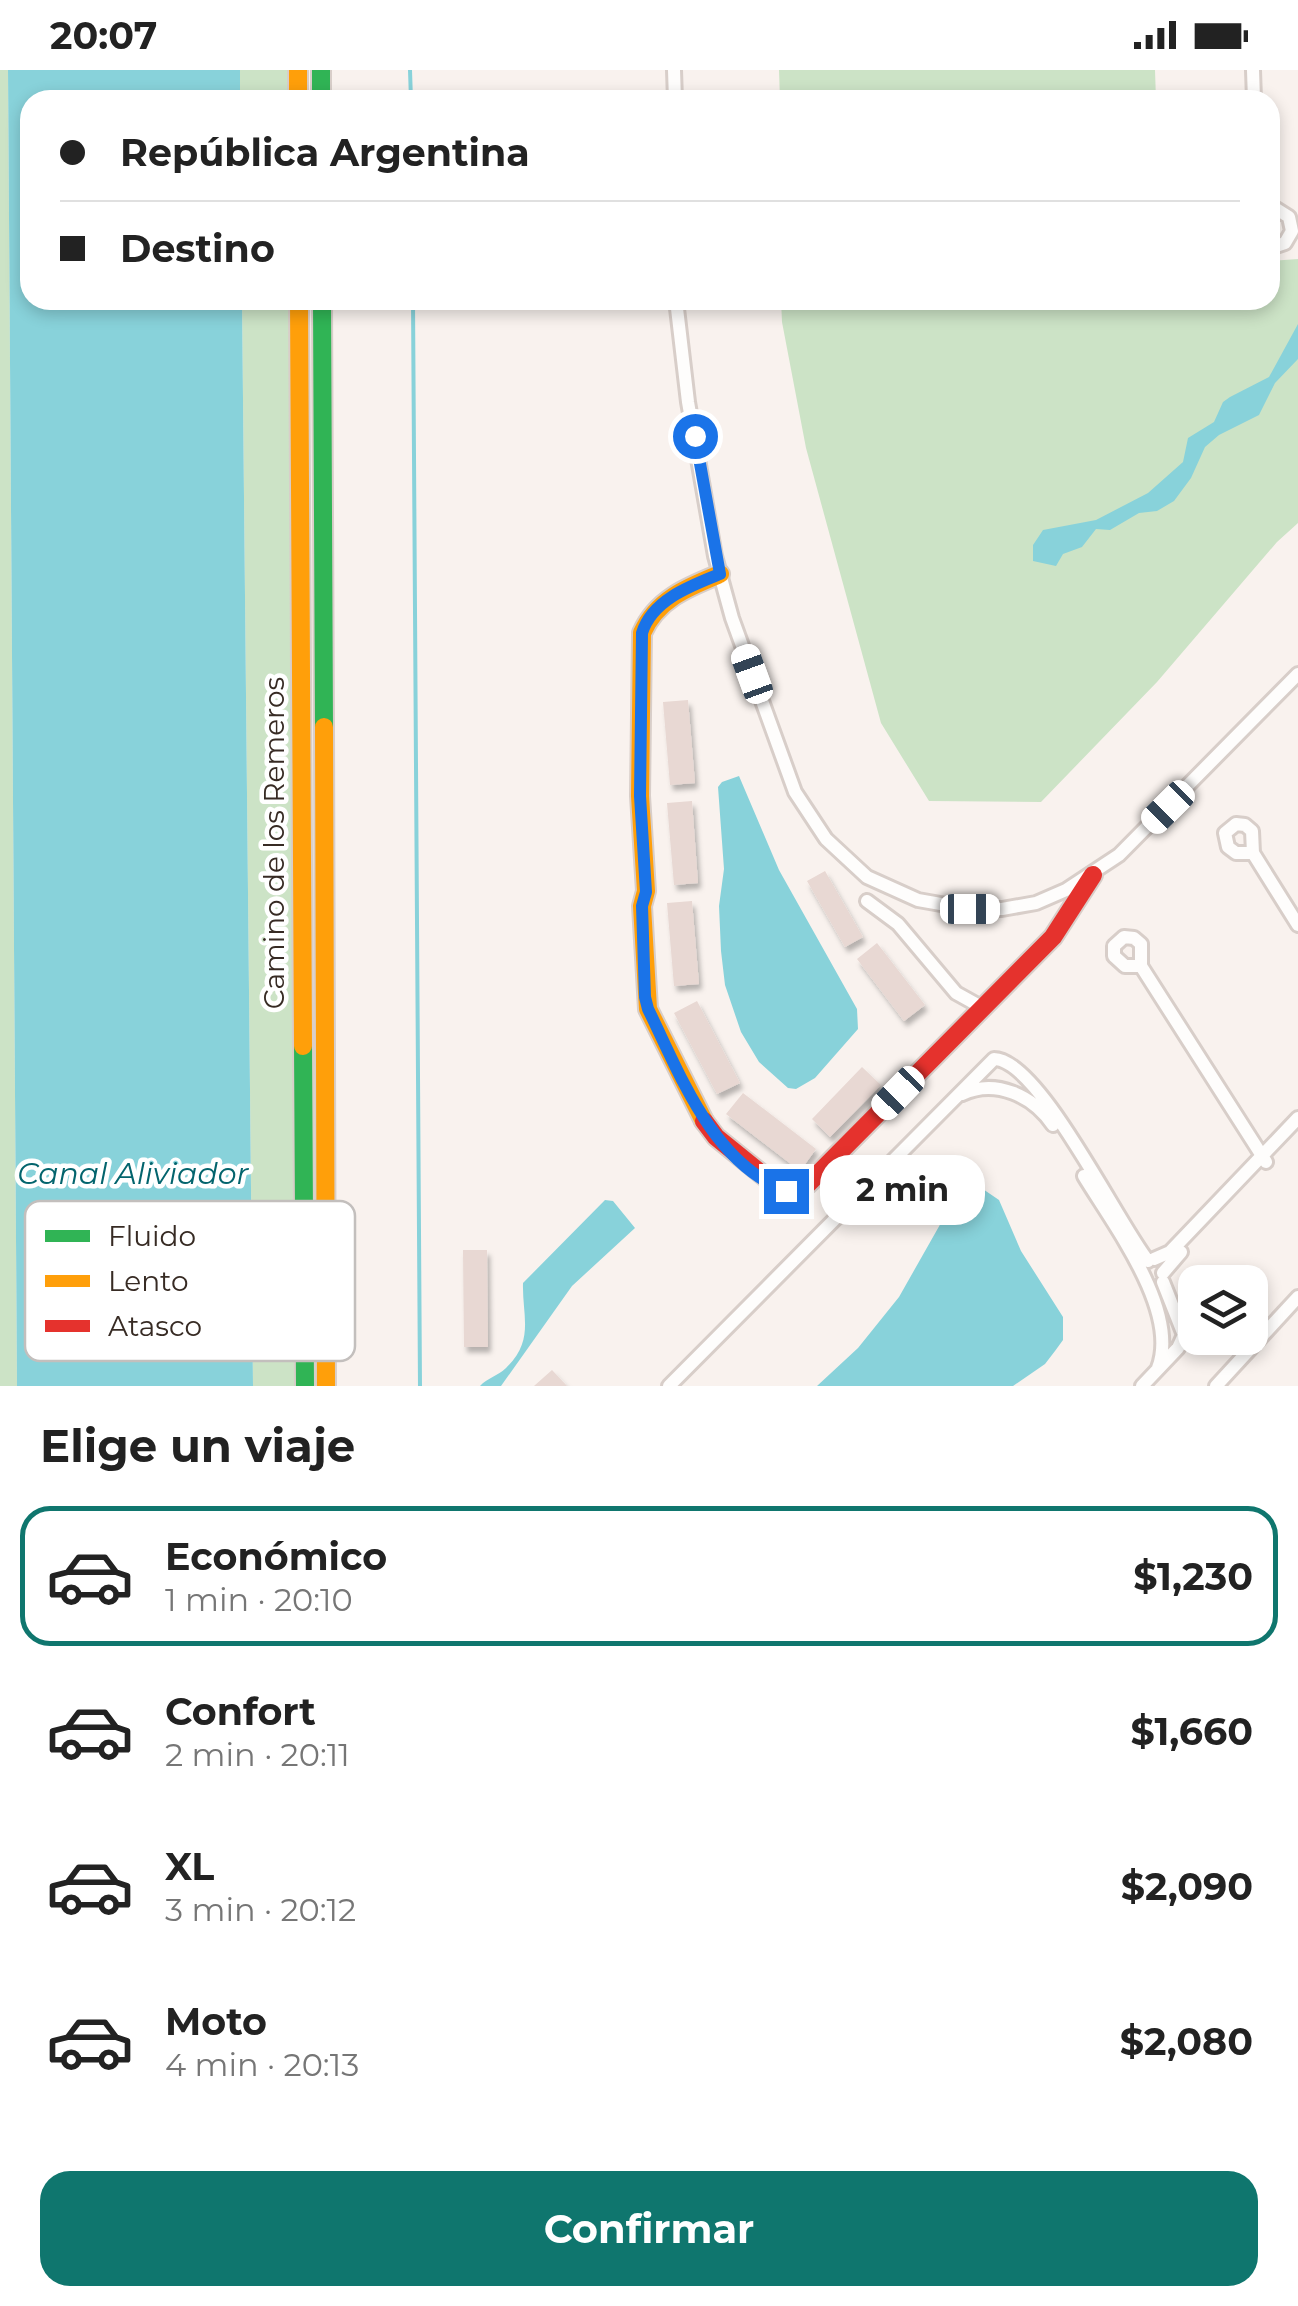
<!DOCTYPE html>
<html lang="es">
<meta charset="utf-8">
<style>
:root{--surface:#fff;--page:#f6f6f6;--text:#222;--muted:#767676;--line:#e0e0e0;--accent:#0f766e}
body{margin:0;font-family:Montserrat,sans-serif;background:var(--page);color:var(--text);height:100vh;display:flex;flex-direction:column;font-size:38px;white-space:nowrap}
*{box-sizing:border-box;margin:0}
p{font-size:32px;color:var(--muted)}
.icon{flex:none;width:55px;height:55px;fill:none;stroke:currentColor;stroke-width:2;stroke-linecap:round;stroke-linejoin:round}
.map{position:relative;height:1316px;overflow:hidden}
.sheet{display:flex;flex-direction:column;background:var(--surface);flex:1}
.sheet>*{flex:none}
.guide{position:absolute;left:20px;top:20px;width:1260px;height:220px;border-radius:30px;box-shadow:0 5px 15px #0003;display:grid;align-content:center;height:220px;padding:0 40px;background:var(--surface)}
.tools{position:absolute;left:1178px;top:1195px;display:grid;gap:20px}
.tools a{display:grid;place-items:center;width:90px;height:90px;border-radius:20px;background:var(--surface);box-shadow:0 5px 15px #0003;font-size:50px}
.end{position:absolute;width:45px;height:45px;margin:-22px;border:12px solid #1a73e8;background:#fff;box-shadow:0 0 0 5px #fff}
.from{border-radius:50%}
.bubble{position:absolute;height:70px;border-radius:30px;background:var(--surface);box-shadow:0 5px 15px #0003;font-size:32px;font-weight:700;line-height:70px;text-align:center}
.car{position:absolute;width:30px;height:60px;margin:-30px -15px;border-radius:12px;box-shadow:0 0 8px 2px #0007;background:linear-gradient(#fff 24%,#345 0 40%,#fff 0 76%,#345 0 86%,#fff 0)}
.guide b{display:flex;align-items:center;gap:35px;height:95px;font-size:38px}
.guide b+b{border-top:2px solid var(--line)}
.guide i{width:25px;height:25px;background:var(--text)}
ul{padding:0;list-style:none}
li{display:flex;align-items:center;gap:30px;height:140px;margin:0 20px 15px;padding:0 20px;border:5px solid transparent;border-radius:30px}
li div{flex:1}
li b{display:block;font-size:38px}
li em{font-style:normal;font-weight:700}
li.on{border-color:var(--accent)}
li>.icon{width:90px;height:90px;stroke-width:1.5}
h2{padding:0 40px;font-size:45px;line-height:120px}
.button{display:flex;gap:20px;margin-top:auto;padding:20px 40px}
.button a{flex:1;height:115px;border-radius:30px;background:var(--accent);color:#fff;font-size:40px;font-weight:700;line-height:115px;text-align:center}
.status{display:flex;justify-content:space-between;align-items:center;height:70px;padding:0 50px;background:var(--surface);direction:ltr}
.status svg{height:28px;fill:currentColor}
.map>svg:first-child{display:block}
.green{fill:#cce3c6}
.water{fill:#88d2da}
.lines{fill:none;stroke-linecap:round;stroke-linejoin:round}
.stream{stroke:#88d2da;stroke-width:4}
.building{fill:#e8d8d3;filter:url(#shadow)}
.street-casing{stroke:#d8cec9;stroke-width:18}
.fast-casing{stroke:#d8cec9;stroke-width:22}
.slow-casing{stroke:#d8cec9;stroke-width:22}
.jam-casing{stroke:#d8cec9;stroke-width:22}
.street{stroke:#fefdfc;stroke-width:12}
.fast{stroke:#30b455;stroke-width:18}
.slow{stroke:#ff9f0a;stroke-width:18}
.jam{stroke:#e5322d;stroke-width:18}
.route{stroke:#1a73e8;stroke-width:12}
.labels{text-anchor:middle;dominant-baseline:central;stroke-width:9;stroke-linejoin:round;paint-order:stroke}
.street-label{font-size:28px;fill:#372b24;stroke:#fff}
.water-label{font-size:30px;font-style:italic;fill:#03646d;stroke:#fff}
.key{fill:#fff;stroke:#c3bfbd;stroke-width:2.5}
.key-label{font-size:28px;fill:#372b24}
</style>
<div class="status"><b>20:07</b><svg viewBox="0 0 49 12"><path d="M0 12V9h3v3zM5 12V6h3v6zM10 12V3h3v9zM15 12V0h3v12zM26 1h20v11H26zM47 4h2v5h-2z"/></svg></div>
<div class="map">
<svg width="1298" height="1316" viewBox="0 0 1298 1316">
<defs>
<filter id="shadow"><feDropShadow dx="3" dy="5.5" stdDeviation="2.5" flood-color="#0004"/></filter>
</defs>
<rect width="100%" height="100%" fill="#f9f2ee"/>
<path class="green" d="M0,0h8l9,1316h-17z
M240,0h48l1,30h-49z
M779,0h376l1,30h-376z
M1298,189v264l-21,19 -120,140 -116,120 -112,-1 -48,-78 -75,-275 -24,-126 -1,-22h489v-39z
M242,230h49l1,621 6,465h-45z"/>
<path class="water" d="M8,0h232v30h-210v200h212l11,1086h-236z
M1298,254v35l-23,24 -16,32 -40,20 -14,12 -14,31 -17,23 -17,10 -18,2 -29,17 -14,-1 -14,18 -19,7 -7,12 -23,-5v-16l10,-15 53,-10 52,-27 35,-31 5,-24 26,-16 9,-20 7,-5 39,-20z
M739,706l40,94 78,139 1,20 -43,49 -19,11 -8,-1 -29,-26 -18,-30 -16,-47 -4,-34 -2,-45 5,-37 -6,-82 4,-5z
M974,1113l25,17 22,51 42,66v23l-8,11 -10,13 -32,22h-196l41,-38 41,-51 51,-90 10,-15z
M605,1130l8,1 22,27 -63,58 -71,100h-21c7,-8 18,-10 26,-18 29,-28 16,-52 17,-85z"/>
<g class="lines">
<path class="stream" d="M410,0l1,30
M413,230l7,1086"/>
</g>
<path class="building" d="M688,630l7,83 -25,2 -7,-83z
M692,731l6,82 -24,2 -7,-82z
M825,801l38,66 -18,10 -38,-66z
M692,831l7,83 -25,2 -7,-83z
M877,873l48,62 -21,16 -47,-62z
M697,931l43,82 -23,11 -43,-81z
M862,997l19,18 -51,52 -18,-18z
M743,1023l73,56 -16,22 -74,-57z
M463,1180h24l1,97h-24z
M552,1300l15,16h-33z"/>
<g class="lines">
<defs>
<path id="street" d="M674,0l1,30
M1253,0l1,30
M1270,135l19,12 3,14 -7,12 -15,5
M676,230l12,102 27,154 17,62 63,174 31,47 41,38 51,23 51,9h33l34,-6 30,-13 53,-35 179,-181
M1236,754l9,1 7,6 1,22h-17l-8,-6 -3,-14z
M1253,783l45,72
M867,831l31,23 58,69 27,15
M1124,867l10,1 7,6v22h-16l-11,-10v-10z
M1141,896l125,196
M962,1024c34,-16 71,2 91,31
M1084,1106c29,48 96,135 74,192
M1154,1189l16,-7 128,-134
M1163,1203l18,-21
M669,1316l325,-327c45,0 124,165 154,202
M1142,1316l36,-38 6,-13 -21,-53
M1216,1316l82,-89"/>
<path id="fast" d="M321,0v30
M322,230l2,427
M303,976l2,340"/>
<path id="slow" d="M298,0v30
M299,230l4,746
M324,657l2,659
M704,1051l-56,-112 -6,-103 4,-15 -6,-95 2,-163c15,-34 46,-46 78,-59"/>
<path id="jam" d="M704,1051l12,16 63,51 17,3 12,-7 245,-247 40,-62"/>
</defs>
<use href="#street" class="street-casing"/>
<use href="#fast" class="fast-casing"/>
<use href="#slow" class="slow-casing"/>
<use href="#jam" class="jam-casing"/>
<use href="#street" class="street"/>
<use href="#fast" class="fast"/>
<use href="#slow" class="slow"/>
<use href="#jam" class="jam"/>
</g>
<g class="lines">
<path class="route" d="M695,366l25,138c-30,12 -68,26 -78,59l-2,163 6,96 -4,14 3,91 3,12c32,65 64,154 138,182"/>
</g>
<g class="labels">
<g class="street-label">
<text transform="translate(274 773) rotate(-90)">Camino de los Remeros</text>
</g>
<g class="water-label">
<text x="133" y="1103">Canal Aliviador</text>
</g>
</g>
<rect x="25" y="1131" width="330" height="160" rx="15" class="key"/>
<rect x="45" y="1160" width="45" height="12" fill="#30b455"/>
<rect x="45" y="1205" width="45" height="12" fill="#ff9f0a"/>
<rect x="45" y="1250" width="45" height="12" fill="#e5322d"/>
<g class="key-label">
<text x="108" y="1176">Fluido</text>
<text x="108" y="1221">Lento</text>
<text x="108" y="1266">Atasco</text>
</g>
</svg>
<div class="tools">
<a><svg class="icon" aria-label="layers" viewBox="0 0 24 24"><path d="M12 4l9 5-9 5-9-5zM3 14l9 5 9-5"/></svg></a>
</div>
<i class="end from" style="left:695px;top:366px"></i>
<i class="end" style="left:786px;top:1121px"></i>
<div class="bubble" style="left:820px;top:1085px;width:165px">2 min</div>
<i class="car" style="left:752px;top:604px;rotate:340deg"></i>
<i class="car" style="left:1168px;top:737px;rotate:225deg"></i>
<i class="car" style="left:970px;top:839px;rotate:90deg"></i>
<i class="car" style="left:898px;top:1023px;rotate:224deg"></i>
<div class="guide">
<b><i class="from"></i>República Argentina</b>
<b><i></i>Destino</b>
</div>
</div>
<section class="sheet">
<h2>Elige un viaje</h2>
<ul>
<li class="on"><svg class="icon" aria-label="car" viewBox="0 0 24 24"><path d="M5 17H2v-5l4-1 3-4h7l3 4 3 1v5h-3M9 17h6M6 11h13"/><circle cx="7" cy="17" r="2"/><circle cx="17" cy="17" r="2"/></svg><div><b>Económico</b><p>1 min · 20:10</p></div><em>$1,230</em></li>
<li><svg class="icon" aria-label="car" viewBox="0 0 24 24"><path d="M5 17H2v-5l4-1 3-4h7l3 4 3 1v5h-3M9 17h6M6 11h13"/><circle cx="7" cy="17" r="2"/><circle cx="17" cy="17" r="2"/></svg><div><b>Confort</b><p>2 min · 20:11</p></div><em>$1,660</em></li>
<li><svg class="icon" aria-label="car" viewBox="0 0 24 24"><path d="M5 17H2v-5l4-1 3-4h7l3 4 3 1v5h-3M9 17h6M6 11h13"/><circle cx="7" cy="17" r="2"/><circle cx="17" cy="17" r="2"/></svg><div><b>XL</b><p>3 min · 20:12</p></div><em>$2,090</em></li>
<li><svg class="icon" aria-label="car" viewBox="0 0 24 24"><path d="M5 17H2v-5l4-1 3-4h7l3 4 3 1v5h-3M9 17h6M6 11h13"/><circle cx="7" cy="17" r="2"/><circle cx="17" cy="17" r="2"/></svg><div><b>Moto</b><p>4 min · 20:13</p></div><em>$2,080</em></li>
</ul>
<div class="button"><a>Confirmar</a></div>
</section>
